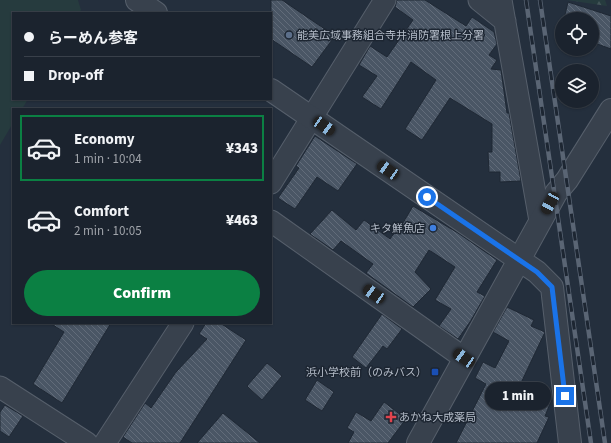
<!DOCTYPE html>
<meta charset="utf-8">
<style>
:root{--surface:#1b232e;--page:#282f3a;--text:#f1f3f6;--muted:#a0a4aa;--line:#39404a;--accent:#0b8043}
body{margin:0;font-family:"Source Sans 3","Noto Sans JP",sans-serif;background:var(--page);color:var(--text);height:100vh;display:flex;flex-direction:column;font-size:15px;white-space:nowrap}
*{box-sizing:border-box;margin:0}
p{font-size:13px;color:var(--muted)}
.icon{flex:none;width:22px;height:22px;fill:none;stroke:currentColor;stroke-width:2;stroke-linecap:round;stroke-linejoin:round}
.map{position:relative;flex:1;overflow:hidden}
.side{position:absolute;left:12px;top:108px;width:260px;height:216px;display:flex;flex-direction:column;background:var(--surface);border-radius:0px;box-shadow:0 1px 3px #0004,0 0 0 1px var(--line)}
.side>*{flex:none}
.hud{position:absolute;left:12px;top:12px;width:260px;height:88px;border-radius:0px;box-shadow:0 1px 3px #0004,0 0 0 1px var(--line);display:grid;align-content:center;height:88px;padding:0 12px;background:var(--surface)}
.tools{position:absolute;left:555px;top:12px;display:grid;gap:8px}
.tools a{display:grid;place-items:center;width:44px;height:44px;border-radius:50%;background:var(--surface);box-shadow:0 1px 3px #0004,0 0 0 1px var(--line);font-size:20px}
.end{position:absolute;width:18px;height:18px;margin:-9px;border:5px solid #1a73e8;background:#fff;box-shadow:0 0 0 2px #fff}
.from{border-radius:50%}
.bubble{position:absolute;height:28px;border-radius:14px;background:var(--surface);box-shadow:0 1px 3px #0004,0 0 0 1px var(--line);font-size:13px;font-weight:800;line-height:28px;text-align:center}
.car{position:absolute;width:12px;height:24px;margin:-12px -6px;border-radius:5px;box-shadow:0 0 3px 1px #0007;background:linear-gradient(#222 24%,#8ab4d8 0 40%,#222 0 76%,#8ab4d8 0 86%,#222 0)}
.hud b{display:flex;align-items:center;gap:14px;height:38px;font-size:15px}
.hud b+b{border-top:1px solid var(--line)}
.hud i{width:10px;height:10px;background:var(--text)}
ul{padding:7px 0 0;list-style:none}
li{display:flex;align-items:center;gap:12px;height:66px;margin:0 8px 6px;padding:0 4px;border:2px solid transparent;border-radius:0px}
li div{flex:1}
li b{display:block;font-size:15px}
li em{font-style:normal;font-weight:800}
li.active{border-color:var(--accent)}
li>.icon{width:36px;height:36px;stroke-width:1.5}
.cta{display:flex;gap:8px;margin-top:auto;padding:8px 12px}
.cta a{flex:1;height:46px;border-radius:24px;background:var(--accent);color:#fff;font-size:16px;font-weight:800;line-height:46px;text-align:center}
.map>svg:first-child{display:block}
.forest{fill:url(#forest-firs)}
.pitch{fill:#263b3e}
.building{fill:url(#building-back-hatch);stroke:#1f2834}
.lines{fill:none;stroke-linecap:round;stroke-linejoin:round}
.minor-casing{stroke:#565f6b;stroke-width:23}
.tertiary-casing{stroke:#565f6b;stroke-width:24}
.minor{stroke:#38414d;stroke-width:21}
.tertiary{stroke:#38414d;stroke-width:22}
.rail-casing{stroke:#5a6574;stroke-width:4.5}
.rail{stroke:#1d2632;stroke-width:3;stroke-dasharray:9;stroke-linecap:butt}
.route{stroke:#1a73e8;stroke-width:5}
.service-dot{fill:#5c6f8a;stroke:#1d2632;stroke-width:1.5}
.shop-dot{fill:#3f7fe0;stroke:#1d2632;stroke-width:1.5}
.transit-dot{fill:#1a4fb4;stroke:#1d2632;stroke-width:1.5}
.health-dot{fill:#e0444e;stroke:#1d2632;stroke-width:1.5}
.labels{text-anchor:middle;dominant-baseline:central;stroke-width:3;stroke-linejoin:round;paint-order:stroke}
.poi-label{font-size:11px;fill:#b4bcc8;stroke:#1d2632;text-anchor:start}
</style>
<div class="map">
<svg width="611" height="443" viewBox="0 0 611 443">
<defs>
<pattern id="forest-firs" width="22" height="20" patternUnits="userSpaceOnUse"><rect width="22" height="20" fill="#263b3e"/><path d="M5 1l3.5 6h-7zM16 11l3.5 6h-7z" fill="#435558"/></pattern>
<pattern id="building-back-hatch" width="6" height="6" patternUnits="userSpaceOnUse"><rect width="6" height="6" fill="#4a5665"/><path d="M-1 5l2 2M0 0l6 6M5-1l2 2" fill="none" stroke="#626c7a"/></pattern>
</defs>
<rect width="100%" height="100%" fill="#242f3d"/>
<path class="forest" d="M567,0h38l2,6z"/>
<path class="pitch" d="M0,0h78l3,10 -2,3h-66v86h15l-6,10h-9v14l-13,22z"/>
<path class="building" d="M271,0h11l53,36 -23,31 -41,-28z
M397,0h28l41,26 6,-9 22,15 3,12 -8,11 8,5 -6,9 10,1 6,43h2l12,68 -21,1v-10h-11l-1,-20h4v-28l-42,-26 -28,42 -17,-11 31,-49 -25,-18 -30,47 -19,-12 15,-21 -18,-11 11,-19 17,11 26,-37 -18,-13z
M568,2l43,14v33l-19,-7v-23h-28z
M315,136l42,28 -19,27 -21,-14 -22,32 -17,-11 21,-30 -3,-2z
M413,206l45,27 39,27 -20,32 8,4 -15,26 -12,17 -19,-13 12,-17 -16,-9 20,-33 -26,-17 -14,22 16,17 -18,18 -47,-34 7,-9 -32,-23 -8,9 -23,-16 22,-24 24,20 8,-10 26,19 5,-7 2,1z
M507,307l27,13 -3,6 14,6 -25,53 32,14 -7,17 4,1 -12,26h-81l30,-59 -11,-6 8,-16 12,6 14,-27 -16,-9z
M382,314l20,15 -15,20 -4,-3 -17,22 -14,-11z
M50,323h61l-49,80 -29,-19 31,-52z
M206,323h14l26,17 -66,103h-48l-9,-6 22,-34 6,5 25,-36 31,-33 -8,-5z
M267,363l15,13 -20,24 -15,-14z
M317,380l17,12 -12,19 -17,-11z
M384,402l22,17 -18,24h-40l6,-11 -7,-4 9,-16 15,9z
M5,405l18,11 -14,21 -9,-6v-19z
M223,413l37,30h-63z"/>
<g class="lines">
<defs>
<path id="minor" d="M479,0l26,21
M501,0l39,221
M271,183l114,-183
M271,221l193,137
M0,387l87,56
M105,443l78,-120"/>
<path id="tertiary" d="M137,0l19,13
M271,90l266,182 15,15 18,156
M418,443l138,-250 11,-13 44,-70"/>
</defs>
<use href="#minor" class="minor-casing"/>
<use href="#tertiary" class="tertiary-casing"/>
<use href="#minor" class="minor"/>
<use href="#tertiary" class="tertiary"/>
<defs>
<path id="rail" d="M526,0l65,443
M540,0l65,443"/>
</defs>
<use href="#rail" class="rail-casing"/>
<use href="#rail" class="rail"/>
</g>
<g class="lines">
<path class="route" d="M427,197l110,75 15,15 13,109"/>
</g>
<circle class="service-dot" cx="289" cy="35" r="4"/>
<circle class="shop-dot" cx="433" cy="228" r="4"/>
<rect class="transit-dot" x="431" y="368" width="8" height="8" rx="2"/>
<path class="health-dot" d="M389 411h4v4h4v4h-4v4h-4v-4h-4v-4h4z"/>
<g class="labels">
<g class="poi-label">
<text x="297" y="35">能美広域事務組合寺井消防署根上分署</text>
<text x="425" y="228" text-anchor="end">キタ鮮魚店</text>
<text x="427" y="372" text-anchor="end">浜小学校前（のみバス）</text>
<text x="399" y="417">あかね大成薬局</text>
</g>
</g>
</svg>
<div class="tools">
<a><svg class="icon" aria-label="locate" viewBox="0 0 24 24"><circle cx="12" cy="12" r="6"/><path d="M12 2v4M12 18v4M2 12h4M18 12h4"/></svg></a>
<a><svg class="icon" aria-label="layers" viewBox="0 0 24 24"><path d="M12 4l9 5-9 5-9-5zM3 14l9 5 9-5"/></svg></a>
</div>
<i class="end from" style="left:427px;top:197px"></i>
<i class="end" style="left:565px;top:396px"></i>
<div class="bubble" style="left:485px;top:382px;width:66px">1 min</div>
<i class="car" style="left:324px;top:126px;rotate:125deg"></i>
<i class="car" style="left:388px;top:170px;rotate:304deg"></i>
<i class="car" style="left:550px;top:203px;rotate:209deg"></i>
<i class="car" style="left:374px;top:294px;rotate:305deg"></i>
<i class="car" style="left:464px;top:358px;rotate:305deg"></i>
<div class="hud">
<b><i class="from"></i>らーめん参客</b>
<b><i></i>Drop-off</b>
</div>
<section class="side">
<ul>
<li class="active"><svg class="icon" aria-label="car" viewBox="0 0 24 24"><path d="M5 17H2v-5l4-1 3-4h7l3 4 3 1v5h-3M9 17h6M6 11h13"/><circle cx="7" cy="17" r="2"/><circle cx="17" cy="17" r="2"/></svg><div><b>Economy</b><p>1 min · 10:04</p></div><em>¥343</em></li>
<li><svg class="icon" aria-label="car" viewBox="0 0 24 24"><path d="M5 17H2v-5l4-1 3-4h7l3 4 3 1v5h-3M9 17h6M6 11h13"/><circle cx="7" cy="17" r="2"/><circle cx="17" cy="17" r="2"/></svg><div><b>Comfort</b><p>2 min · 10:05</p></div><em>¥463</em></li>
</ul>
<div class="cta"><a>Confirm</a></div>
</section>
</div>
